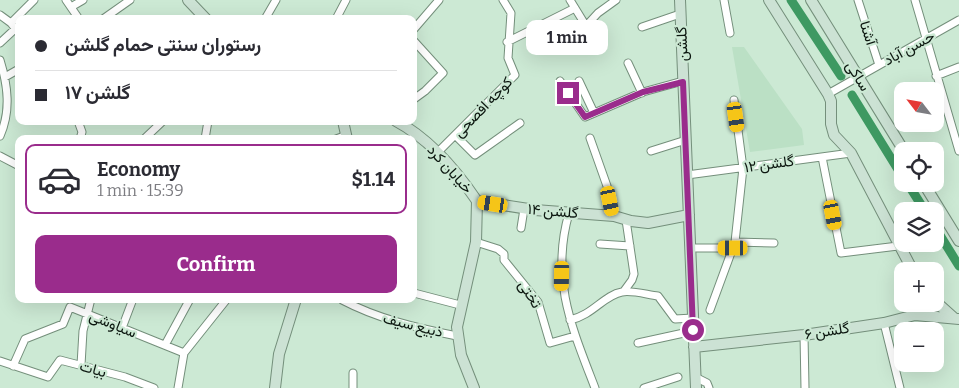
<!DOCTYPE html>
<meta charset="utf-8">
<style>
:root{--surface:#fff;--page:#f7f7f7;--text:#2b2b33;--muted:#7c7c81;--line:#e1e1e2;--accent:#9a2c8c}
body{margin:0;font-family:Bitter,Vazirmatn,serif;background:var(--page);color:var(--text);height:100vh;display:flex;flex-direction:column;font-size:19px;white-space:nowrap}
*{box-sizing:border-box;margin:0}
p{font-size:16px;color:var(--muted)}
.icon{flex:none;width:28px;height:28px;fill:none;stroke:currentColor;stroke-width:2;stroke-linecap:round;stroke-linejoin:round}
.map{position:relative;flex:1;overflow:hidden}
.drawer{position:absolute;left:15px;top:135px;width:402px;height:168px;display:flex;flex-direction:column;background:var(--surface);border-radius:10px;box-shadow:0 5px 20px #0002}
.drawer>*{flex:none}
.guide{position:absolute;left:15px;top:15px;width:402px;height:110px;border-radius:10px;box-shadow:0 5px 20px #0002;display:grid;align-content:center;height:110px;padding:0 20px;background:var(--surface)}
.needle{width:32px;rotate:301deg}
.buttons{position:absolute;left:894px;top:82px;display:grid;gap:10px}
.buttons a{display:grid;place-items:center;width:50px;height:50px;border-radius:10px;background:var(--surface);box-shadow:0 5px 20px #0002;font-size:25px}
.end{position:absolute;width:22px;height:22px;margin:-11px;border:6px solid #9a2c8c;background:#fff;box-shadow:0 0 0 2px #fff}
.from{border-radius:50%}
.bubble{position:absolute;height:35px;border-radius:10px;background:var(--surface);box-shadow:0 5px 20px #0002;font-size:16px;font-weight:700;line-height:35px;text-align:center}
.car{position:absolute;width:15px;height:30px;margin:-15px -8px;border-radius:6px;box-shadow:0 0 4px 1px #0007;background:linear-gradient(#f5c518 24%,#345 0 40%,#f5c518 0 76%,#345 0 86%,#f5c518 0)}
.guide b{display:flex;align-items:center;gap:18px;height:48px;font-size:19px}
.guide b+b{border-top:1px solid var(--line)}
.guide i{width:12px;height:12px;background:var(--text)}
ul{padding:9px 0 0;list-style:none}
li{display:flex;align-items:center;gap:15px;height:70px;margin:0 10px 8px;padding:0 10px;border:2px solid var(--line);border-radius:10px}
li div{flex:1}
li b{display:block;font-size:19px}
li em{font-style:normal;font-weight:700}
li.on{border-color:var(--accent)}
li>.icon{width:45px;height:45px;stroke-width:1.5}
.cta{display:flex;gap:10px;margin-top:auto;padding:10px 20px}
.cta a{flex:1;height:58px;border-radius:10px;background:var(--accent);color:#fff;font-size:20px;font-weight:700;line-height:58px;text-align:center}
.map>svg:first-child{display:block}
.built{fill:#bbe0c5}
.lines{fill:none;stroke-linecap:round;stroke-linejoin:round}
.canal{stroke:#3e9962;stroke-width:9}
.street-casing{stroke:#748f7b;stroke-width:9}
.secondary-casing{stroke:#748f7b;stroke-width:12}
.street{stroke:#fff;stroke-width:7}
.secondary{stroke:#cce2d4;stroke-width:10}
.route{stroke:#9a2c8c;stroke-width:6}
.labels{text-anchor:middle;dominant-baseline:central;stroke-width:4.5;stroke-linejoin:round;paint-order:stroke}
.street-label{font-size:15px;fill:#0b160f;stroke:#cce9d4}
</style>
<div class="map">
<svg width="959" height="388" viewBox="0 0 959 388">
<rect width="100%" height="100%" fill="#cce9d4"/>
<path class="built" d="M732,47h12l58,82 2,16 -54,7z"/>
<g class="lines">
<path class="canal" d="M791,0l50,76
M852,95l50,81
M908,184l17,27
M935,227l24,39"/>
<defs>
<path id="street" d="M66,0l13,19
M570,0l16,26 12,-13 18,-13
M724,0l6,33
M858,0l21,65
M915,0l44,151
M71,7l12,-7
M0,15l11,8 8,10
M103,19l27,-19
M265,19l11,-19
M336,19l10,-19
M11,23l23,-23
M642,27l38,-13
M414,29l25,-29
M414,41l29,32 -18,18 -11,8
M507,42l68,-34
M0,43l15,-14
M0,60c8,26 11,51 0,76
M628,63l14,30
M936,76l23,-9
M5,77l14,-8
M560,81l25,36 58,-25 40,-11
M579,81l15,32
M828,94l131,-74
M78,121l4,11 -2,7
M455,135l20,20 45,-32
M590,138l17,48 7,30
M144,139l19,-18
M205,139l3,-18
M336,139l11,-4
M651,151l35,-11
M438,152l77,-77 -7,-17 3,-45 -8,-13
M0,156l19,10
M822,157l19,96 57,-7
M687,175l164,-22
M569,213c-19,66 3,115 26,175
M521,228l3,-19
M476,242l22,7 6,5v6l34,42 12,41 25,-7
M735,242l39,1
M600,244l30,2
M690,248h43
M624,291l8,-11 2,-6 -8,-54
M414,293l46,12
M342,300c36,19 75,28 115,36
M710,310l25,-68 8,-74 -9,-68
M570,320c23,-5 34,-25 52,-28 11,-2 26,3 36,4l17,23 18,-1
M884,323l16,65
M122,328l11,-29
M804,335l1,53
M638,343l55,-12
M165,345l25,-46
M0,361l48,16 12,-17 65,17 29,11
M81,365l2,-34 8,-32
M13,366l12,-27 38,-15 7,-17 114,46
M353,373v15
M695,377l12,6 2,5
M178,388l6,-35 43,-54
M644,388l34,-11"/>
<path id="secondary" d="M188,0l18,19
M680,0l16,388
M769,0l59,94 3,7v23l3,11 17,18 62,118
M811,0l93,151
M343,121l4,18
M396,121c34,18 60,49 81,80
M924,184l35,57
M477,201l58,9 79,6 17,5 17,2 41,-8
M935,301l19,17
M694,347l110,-12 80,-12 31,-8 44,4
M275,388l4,-34 17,-55
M474,388l-13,-33 -4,-28 19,-85 1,-41"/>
</defs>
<use href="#street" class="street-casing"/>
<use href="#secondary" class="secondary-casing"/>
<use href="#street" class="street"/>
<use href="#secondary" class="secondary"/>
</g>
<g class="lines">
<path class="route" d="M568,93l17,24 58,-25 40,-10 10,248"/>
</g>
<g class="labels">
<g class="street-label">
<text transform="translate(868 33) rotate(72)">آشنا</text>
<text transform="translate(682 44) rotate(-92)">گلشن</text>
<text transform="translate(909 48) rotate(-29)">حسن آباد</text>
<text transform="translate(858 76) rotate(58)">ساکی</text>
<text transform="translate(483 107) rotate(-46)">کوچه افصحی</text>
<text transform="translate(769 164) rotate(-8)">گلشن ۱۲</text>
<text transform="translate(450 169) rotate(48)">خیابان کرد</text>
<text transform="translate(553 211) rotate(5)">گلشن ۱۴</text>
<text transform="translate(530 294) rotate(57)">تختی</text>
<text transform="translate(113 324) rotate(22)">سیاوشی</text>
<text transform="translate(413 325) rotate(14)">ذبیع سیف</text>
<text transform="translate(827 331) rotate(-9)">گلشن ۶</text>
<text transform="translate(93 369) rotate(15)">بیات</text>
</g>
</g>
</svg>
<div class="buttons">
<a><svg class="needle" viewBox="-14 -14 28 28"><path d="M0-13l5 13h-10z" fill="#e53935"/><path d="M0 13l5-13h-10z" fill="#7c7c81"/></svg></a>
<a><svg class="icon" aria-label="locate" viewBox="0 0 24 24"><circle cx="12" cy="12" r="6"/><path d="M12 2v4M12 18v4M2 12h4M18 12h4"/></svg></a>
<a><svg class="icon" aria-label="layers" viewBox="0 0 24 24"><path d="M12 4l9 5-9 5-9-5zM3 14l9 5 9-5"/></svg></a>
<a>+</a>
<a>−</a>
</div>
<i class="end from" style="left:693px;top:330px"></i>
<i class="end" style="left:568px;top:93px"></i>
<div class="bubble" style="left:526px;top:20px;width:82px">1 min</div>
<i class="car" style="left:736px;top:117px;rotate:172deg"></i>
<i class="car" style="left:610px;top:201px;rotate:168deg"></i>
<i class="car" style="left:493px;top:204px;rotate:279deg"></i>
<i class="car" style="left:833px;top:215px;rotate:169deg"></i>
<i class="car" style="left:733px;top:248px;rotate:270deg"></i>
<i class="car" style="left:562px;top:276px;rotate:181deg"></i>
<div class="guide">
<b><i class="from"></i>رستوران سنتی حمام گلشن</b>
<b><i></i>گلشن ۱۷</b>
</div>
<section class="drawer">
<ul>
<li class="on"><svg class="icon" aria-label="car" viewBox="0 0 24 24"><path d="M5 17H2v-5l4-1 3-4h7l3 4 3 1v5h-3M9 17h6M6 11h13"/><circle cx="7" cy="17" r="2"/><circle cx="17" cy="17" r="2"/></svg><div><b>Economy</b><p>1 min · 15:39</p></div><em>$1.14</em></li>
</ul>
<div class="cta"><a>Confirm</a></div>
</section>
</div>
